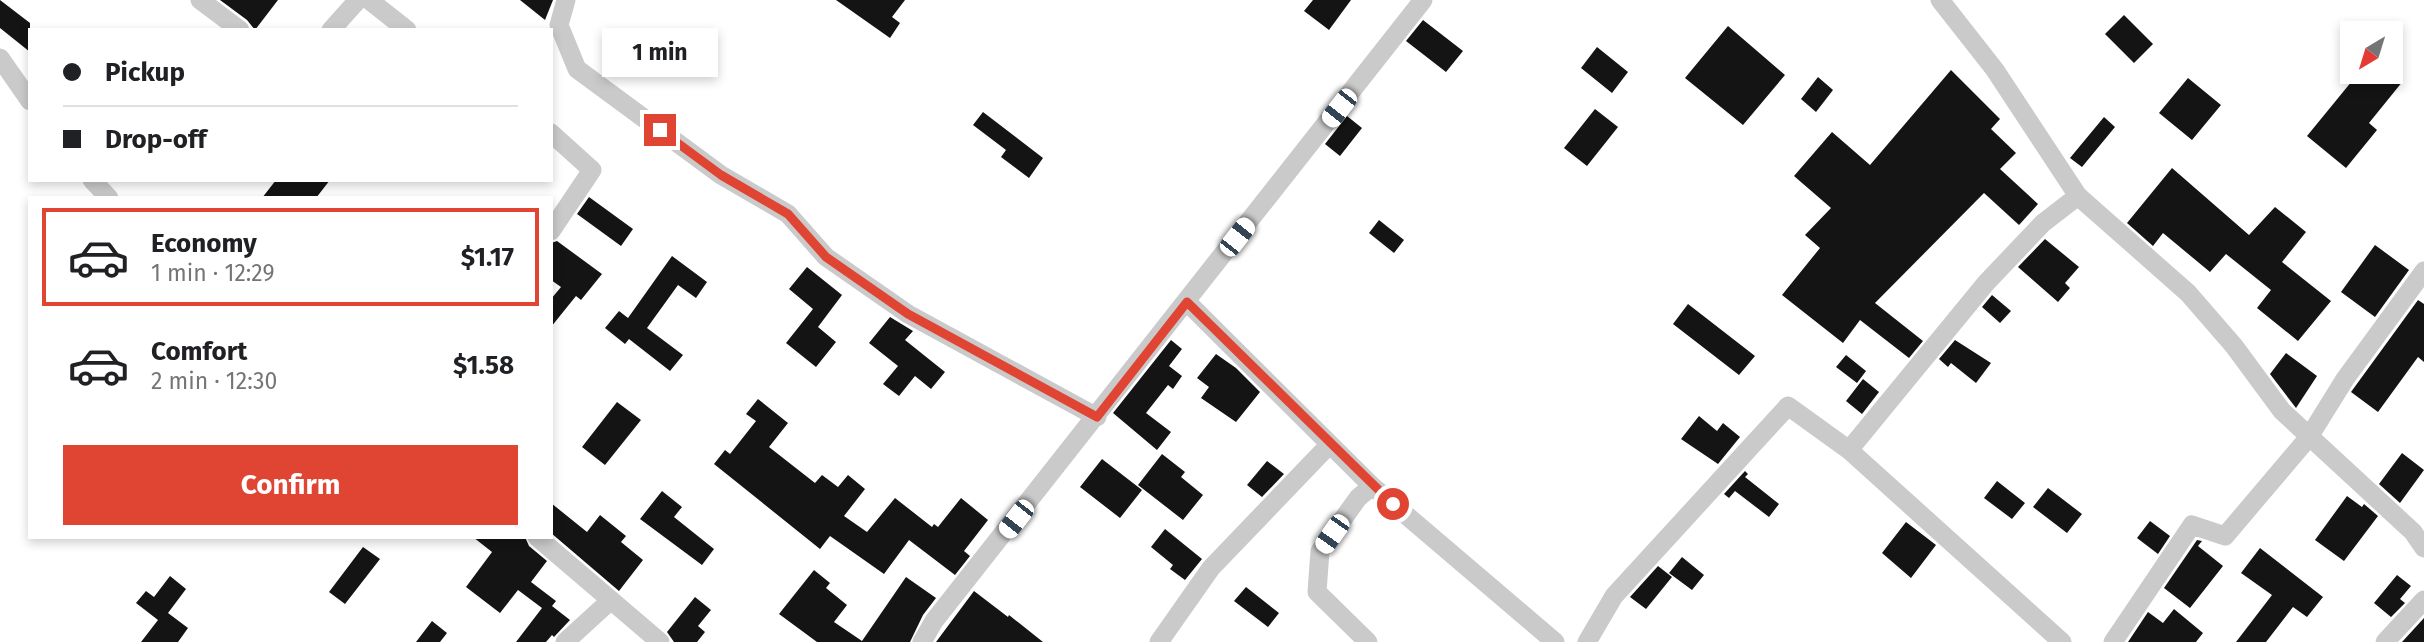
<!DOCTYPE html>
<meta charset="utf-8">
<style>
:root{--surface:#fff;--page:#f2f2f2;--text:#202124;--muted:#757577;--line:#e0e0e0;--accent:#e04533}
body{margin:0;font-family:"Fira Sans",sans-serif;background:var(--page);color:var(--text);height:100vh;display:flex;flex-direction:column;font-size:26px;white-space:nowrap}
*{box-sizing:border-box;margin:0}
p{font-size:23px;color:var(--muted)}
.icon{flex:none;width:38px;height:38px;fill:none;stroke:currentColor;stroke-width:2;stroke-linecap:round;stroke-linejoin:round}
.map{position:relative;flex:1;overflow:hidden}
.details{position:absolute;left:28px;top:196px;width:525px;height:343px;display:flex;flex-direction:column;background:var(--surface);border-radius:0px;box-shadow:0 4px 10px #0003}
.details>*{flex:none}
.banner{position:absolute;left:28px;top:28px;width:525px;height:154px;border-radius:0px;box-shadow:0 4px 10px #0003;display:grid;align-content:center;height:154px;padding:0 35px;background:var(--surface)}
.needle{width:46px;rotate:218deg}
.fabs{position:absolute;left:2340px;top:21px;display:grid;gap:14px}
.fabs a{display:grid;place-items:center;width:63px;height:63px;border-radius:0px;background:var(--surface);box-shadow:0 4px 10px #0003;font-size:35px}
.end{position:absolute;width:32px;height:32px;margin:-16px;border:9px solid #e04533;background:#fff;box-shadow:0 0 0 4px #fff}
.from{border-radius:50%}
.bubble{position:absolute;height:49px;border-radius:0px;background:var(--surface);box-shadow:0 4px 10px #0003;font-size:23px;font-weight:700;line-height:49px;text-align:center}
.car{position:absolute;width:21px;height:42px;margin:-21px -10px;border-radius:9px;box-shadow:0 0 5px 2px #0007;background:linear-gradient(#fff 24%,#345 0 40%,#fff 0 76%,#345 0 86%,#fff 0)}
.banner b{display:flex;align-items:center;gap:24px;height:66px;font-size:26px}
.banner b+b{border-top:2px solid var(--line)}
.banner i{width:18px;height:18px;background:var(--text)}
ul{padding:12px 0 0;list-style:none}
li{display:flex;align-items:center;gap:21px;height:98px;margin:0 14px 10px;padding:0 21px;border:4px solid transparent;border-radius:0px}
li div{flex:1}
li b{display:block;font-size:26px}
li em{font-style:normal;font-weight:700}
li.selected{border-color:var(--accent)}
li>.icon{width:63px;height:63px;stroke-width:1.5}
.primary-button{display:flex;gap:14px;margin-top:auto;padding:14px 35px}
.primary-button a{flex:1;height:80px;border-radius:0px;background:var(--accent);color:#fff;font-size:28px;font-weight:700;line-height:80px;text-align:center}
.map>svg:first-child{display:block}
.building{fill:#141414}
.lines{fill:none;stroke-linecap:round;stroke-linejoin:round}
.minor{stroke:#cacaca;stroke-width:19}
.route{stroke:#e04533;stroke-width:9}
</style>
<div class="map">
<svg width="2424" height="642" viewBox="0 0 2424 642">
<rect width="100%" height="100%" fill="#fff"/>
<path class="building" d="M0,0l30,23v29l-30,-24z
M220,0h58l-23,30 -8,-10z
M520,0h33l-8,20z
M836,0h69l-13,17 8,6 -10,15z
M1313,0h38l-22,30 -25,-19z
M2124,15l29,29 -19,19 -29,-29z
M1423,20l40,31 -17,21 -40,-31z
M1728,26l57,49 -42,50 -58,-47z
M1597,47l31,25 -16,21 -31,-25z
M1951,70l49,49 -9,10 25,24 -16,16 38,35 -19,21 -35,-32 -109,110 48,38 -14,17 -49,-38 -17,23 -61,-48 38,-47 -15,-13 26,-27 -37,-32 38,-44 38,33z
M2341,72h51l11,9 -34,42 8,7 -31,38 -39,-32 45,-55z
M1818,77l15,13 -17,22 -15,-13z
M2188,78l33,27 -29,35 -33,-27z
M1595,109l23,18 -31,39 -23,-18z
M983,112l60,46 -14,20 -28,-21 5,-7 -33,-25z
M1347,116l15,12 -22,28 -15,-12z
M2104,117l11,10 -33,40 -12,-9z
M2172,168l77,67 26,-28 31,25 -24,30 49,39 -33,40 -41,-33 14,-18 -45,-36 -16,18 -47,-39 -10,13 -26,-23z
M276,180h54l-14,18h-54z
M589,197l44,32 -12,17 -44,-32z
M1379,220l25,20 -10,13 -25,-20z
M2045,239l34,28 -14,16 5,5 -12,14 -40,-35z
M557,241l45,33 -21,26 -5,-4 -25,31v-28l10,-12 -10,-7v-37z
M2375,245l34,25 -34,47 -34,-25z
M672,256l35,26 -11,16 -18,-13 -31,43 36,27 -13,16 -41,-32 -4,5 -20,-16 14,-17 9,7z
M807,267l35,28 -24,32 18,15 -20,25 -30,-24 27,-34 -24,-20z
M1992,295l19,16 -11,12 -18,-16z
M2418,300l6,4v58l-6,-5 -40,55 -27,-20z
M1688,304l67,52 -16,19 -66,-51z
M890,317l23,14 -8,9 40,32 -14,17 -16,-13 -16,20 -16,-12 15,-18 -29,-23z
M1171,340l11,9 -13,17 13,10 -9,13 -5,-4 -22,28 25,19 -14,18 -44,-37z
M1955,340l36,23 -15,20 -25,-20 -3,4 -9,-8z
M2286,353l31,23 -21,32 -26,-34z
M1216,354l20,14 24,24 -24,30 -35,-24 8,-11 -12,-9z
M1846,355l20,16 -9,12 -21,-16z
M1863,379l16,13 -17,22 -16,-13z
M758,399l30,24 -19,24 46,36 7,-8 16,12 10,-12 17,14 -21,27 23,16 28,-34 37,29 2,-3 4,3 23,-29 27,22 -24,31 6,5 -15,19 -46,-35 -25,34 -54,-38 -10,13 -106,-85 11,-14 5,4 26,-33 -10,-7z
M617,402l24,18 -36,45 -23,-18z
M1699,416l18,15 6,-8 17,14 -22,27 -37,-25z
M2402,453l22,17 -24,33 -21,-19z
M1162,454l23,18 -4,5 22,18 -20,25 -45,-35z
M1102,459l40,31 -22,28 -40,-31z
M1267,461l17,13 -22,23 -15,-12z
M1745,471l3,3 -3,3 34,27 -10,13 -34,-26 -6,7 -5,-4z
M1997,481l28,22 -13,16 -28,-21z
M2048,488l34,26 -15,19 -34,-26z
M662,491l20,16 -8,10 40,32 -12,16 -62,-46z
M2347,496l15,11 2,-3 14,12 -34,45 -29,-21z
M551,503l36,29 13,-17 26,21 -5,6 22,18 -24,31 -68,-58z
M2150,521l20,15 -12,18 -21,-16z
M1906,522l30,23 -25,33 -29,-25z
M1165,529l37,30 -17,21 -15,-11 3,-4 -22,-18z
M473,537h52l4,9 18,15 -16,21 25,19 -4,5 18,14 -16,17 -2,-2 -6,7h-30l26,-34 -24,-18 -18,23 -34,-26 26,-35z
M2197,540l5,1 -4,5 25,20 -33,42 -26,-20z
M363,547l17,12 -35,45 -16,-12z
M2260,548l63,49 -16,20 -14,-10 -27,35h-30l36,-47 -31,-22z
M1682,557l22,18 -12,15 -23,-17z
M1658,566l14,11 -26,32 -16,-12z
M814,570l16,13 -4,5 21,17 -13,17 28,19 44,-64 30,21 -13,17 -13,27h-93l-38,-28z
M2397,575l14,11 -11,13 5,4 -14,14 -17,-14z
M170,576l16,13 -18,24 20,15 -10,14h-37l17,-22 -22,-17 10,-12 8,6z
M1246,587l33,26 -11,14 -34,-26z
M974,591l34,26 1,-2 34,27h-107z
M695,597l16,13 -13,16 7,6 -8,10h-23l-7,-10z
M2174,609l29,24 -7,9h-68l20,-30 15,11z
M2424,618v24h-22z
M432,621l15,12 -7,9h-24z"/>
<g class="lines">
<path class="minor" d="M200,0l40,30
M369,0l38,30
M566,0l-7,25 18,44 144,106 67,39 38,43 82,57 189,103
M1940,0l55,70 83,126 110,97 46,53 48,65 131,121 11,16
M331,30l27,-30
M0,58l30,43
M551,133l41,37 -41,61
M92,180l17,18
M1187,302l185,184 183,156
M537,537l123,105
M565,642l46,-42
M922,642l12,-21 489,-621
M1159,642l52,-74 119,-124
M1368,642l-51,-50 3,-41 38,-53 14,-12
M1587,642l27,-46 174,-190 61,44
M2062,642l-213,-192 137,-167 57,-60 35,-27
M2113,642l79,-117 33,11 84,-99 36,-58 79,-108
M2385,642l39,-42"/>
</g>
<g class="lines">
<path class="route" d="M660,130l61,45 67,39 38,43 82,57 189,103 90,-115 206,202"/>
</g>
</svg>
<div class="fabs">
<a><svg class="needle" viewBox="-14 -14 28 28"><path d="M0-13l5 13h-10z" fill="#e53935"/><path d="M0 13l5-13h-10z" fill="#757577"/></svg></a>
</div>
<i class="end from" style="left:1393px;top:504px"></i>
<i class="end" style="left:660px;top:130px"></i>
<div class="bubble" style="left:602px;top:28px;width:116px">1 min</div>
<i class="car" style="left:1339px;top:108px;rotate:218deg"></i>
<i class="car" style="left:1237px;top:237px;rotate:38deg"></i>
<i class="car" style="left:1016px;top:519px;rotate:218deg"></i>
<i class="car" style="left:1332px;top:534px;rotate:215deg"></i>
<div class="banner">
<b><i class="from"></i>Pickup</b>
<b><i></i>Drop-off</b>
</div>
<section class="details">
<ul>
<li class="selected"><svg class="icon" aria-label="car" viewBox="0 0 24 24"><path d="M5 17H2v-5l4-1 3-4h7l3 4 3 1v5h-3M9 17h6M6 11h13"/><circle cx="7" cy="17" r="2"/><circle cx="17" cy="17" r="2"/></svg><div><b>Economy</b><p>1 min · 12:29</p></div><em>$1.17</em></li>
<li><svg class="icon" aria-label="car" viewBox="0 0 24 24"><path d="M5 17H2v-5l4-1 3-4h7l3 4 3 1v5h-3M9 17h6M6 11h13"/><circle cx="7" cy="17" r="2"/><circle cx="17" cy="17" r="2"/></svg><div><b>Comfort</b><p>2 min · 12:30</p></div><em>$1.58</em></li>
</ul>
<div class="primary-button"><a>Confirm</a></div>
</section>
</div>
